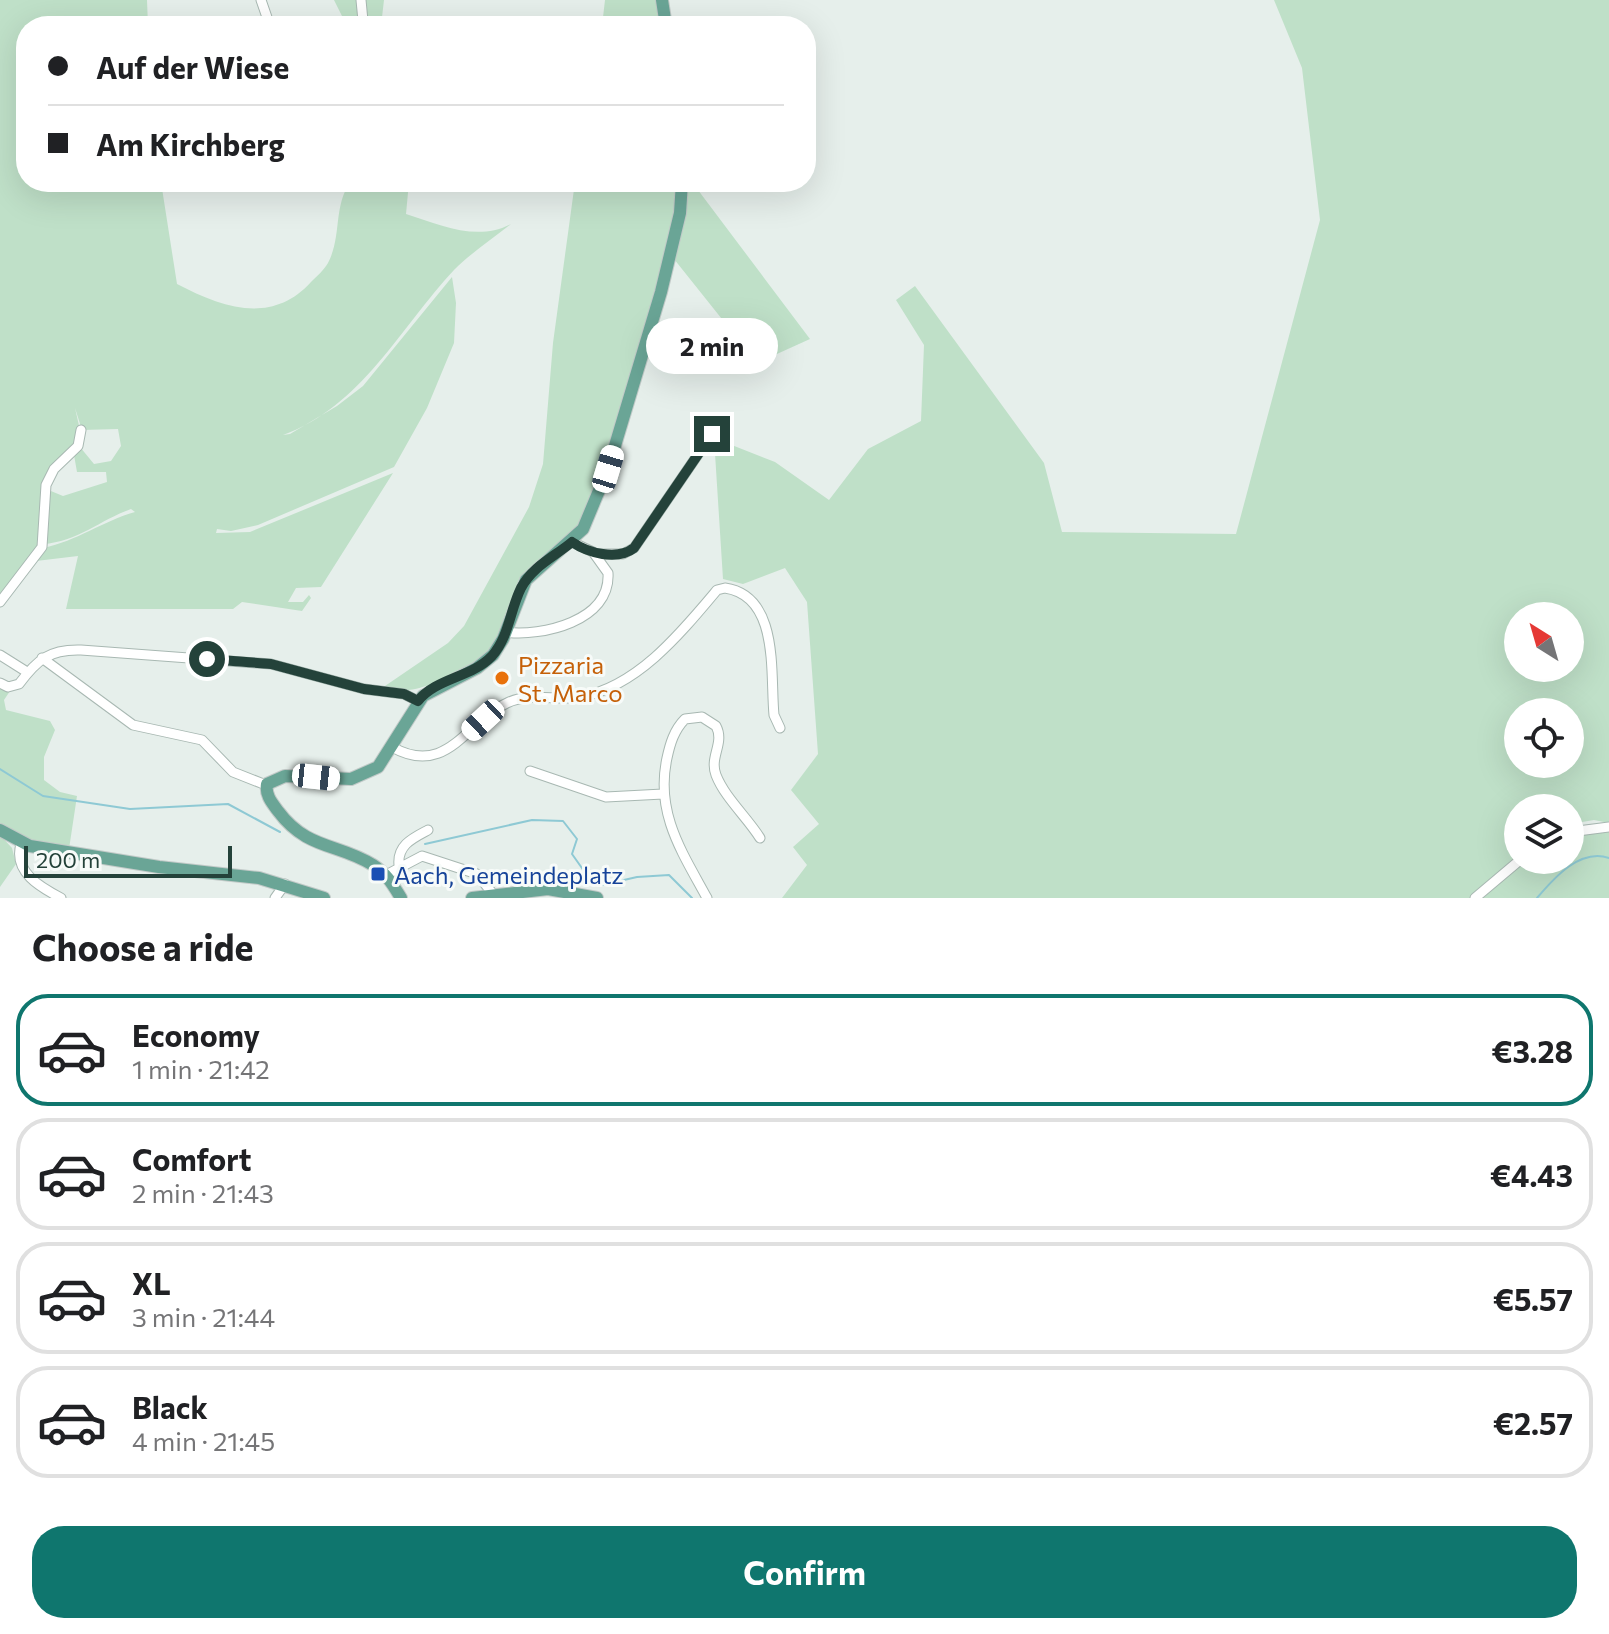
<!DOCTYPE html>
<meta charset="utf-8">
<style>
:root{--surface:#fff;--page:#f2f2f2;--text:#202124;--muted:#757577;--line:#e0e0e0;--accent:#0f766e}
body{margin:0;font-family:Commissioner,sans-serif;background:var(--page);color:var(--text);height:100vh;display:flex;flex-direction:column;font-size:30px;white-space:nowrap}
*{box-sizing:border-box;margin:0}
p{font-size:26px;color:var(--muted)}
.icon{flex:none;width:44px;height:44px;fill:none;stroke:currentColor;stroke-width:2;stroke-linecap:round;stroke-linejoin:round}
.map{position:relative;height:898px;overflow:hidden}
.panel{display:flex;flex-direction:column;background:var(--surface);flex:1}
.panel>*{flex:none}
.banner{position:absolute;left:16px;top:16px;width:800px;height:176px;border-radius:32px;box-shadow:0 8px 32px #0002;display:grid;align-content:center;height:176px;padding:0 32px;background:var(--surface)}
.needle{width:52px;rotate:323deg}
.controls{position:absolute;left:1504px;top:602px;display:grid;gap:16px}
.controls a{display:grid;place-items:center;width:80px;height:80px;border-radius:50%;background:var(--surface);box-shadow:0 8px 32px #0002;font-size:40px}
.scale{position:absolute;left:24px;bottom:20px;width:208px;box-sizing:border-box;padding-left:8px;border:4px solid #24423a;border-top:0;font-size:22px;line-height:28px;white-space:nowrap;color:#24423a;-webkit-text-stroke:6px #f7fbf9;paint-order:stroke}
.end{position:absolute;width:36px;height:36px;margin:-18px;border:10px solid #24423a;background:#fff;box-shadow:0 0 0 4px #fff}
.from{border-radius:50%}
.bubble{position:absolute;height:56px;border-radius:28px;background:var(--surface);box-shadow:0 8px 32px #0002;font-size:26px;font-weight:700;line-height:56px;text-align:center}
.car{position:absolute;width:24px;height:48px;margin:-24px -12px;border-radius:10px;box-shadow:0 0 6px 2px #0007;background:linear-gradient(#fff 24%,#345 0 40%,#fff 0 76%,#345 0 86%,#fff 0)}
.banner b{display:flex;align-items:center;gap:28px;height:76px;font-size:30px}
.banner b+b{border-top:2px solid var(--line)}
.banner i{width:20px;height:20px;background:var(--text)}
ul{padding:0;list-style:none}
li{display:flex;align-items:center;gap:24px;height:112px;margin:0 16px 12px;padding:0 16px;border:4px solid var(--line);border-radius:32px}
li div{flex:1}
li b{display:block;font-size:30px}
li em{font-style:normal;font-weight:700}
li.selected{border-color:var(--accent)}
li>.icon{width:72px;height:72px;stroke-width:1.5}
h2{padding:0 32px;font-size:36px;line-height:96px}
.action{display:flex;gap:16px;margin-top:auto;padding:16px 32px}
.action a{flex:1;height:92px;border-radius:32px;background:var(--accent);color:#fff;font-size:32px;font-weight:700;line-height:92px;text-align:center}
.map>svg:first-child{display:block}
.green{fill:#bfe0c8;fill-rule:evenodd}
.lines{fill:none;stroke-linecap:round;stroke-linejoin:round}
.stream{stroke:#8ec9d4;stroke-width:2}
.minor-casing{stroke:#a8b8b2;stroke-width:11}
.major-casing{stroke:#c2cac8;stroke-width:14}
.minor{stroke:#fff;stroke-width:9}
.major{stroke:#6aa596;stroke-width:12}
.route{stroke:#24423a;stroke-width:10}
.food-dot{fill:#e8710a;stroke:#f7fbf9;stroke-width:3}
.transit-dot{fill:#1a4fb4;stroke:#f7fbf9;stroke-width:3}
.labels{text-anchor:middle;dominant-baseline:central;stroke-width:6;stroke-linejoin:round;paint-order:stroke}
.food-label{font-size:24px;fill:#c56008;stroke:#f7fbf9;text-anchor:start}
.transit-label{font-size:24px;fill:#164399;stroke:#f7fbf9;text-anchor:start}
</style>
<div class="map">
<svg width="1609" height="898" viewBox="0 0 1609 898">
<rect width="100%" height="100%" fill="#e6efeb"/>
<path class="green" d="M0,0h147l1,26h-122v156h135l16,102c46,24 95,41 134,-2 6,-6 13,-12 17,-19 14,-27 5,-55 22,-81h59l-3,32c35,11 71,28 105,10 -19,15 -40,29 -57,46 -54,58 -93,137 -171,165l7,-1 47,-28 26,-20 89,-109 4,26 -2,40 -27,65 -33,59 -136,58 -27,6 -14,-2 -1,4 34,-1 143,-59 -72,114 -25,1 -8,14h15l6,-7 2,3 -9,13 -60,-9 -9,7h-167l12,-53 -42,5 7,-13c34,-7 60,-27 92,-36l-4,-3c-31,11 -54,33 -88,35l3,-55 17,7 44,-14 -1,-10h-29l-3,-17 6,-8 14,17 17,-3 10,-15 -3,-17 -36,1 -7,-22 5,22 -2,15 -25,23 -8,17 -6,65 -39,49z
M334,0h25l-1,18 -12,6z
M364,0h20l-3,26h-15z
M605,0h54l3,26h-60z
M1274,0h335v823l-15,-3 -24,4v-16h-52v49l-48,41h-688l25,-33 -14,-18 26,-23 -28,-34 27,-36 -11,-152 -22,-34 -42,16 -20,-5 -9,-141 61,24 54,38 39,-51 53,-28 3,-76 -28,-45 19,-14 129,177 18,69 174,2 84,-314 -18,-152zM1518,616h52v52h-52zM1518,712h52v52h-52z
M575,182h102c1,61 -26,125 -43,183 -14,51 -24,110 -52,156 -15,26 -44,35 -60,59 -11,16 -13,34 -20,51 -13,30 -37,39 -65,51 -19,7 -32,12 -52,4l63,-43 16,-17 65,-119 14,-43 10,-121z
M685,182h7l118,157 -53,24 -83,-104z
M0,685l10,6 -6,9 2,10 44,11 5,9 -11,27v23l16,12 17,4 -8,53 -34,-5 -35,-19z
M1609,829v69h-129l46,-38h44v-25z
M0,835l12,13 4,16 -16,23z"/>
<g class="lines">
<path class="stream" d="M0,769l43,27 87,13 98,-5 52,28
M425,844l107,-24 31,1 14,18 -5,15 12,17 18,14 35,-8 32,-2 23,23
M1537,898c17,-20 43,-50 72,-40"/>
<defs>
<path id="minor" d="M261,0l9,26
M348,26l15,-5 -2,-21
M595,554h28l11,-6 78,-114
M0,602l42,-55 4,-62 8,-16 24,-23 3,-16
M505,632c37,5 106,-11 103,-59l-15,-21 -21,-10
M0,655l27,17
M42,658l91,67 69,15 31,32 33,13
M0,683l8,4 11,-3c18,-24 30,-35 62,-34l190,14 93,25 40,5 14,7
M392,747c55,31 74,-25 115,-44 23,-11 49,-2 73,-6 57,-10 101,-64 137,-107l8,-2c55,8 45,86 49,127l6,13
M530,771l76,26 57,-3
M1570,832l39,-5
M21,844c-8,28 19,43 40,54
M399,865c-2,-20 14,-27 29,-35
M386,875l36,-19 55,18 16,20
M275,898l10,-14
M707,898c-25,-46 -52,-85 -40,-140 3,-14 7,-28 18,-39l17,-2 14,9c9,17 -7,31 0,49 9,23 31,42 44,63
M1475,898l45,-38"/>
<path id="major" d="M662,0l4,26
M0,830l30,16 129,21 100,11 65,20
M401,898c-8,-13 -14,-24 -28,-33 -35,-22 -66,-15 -95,-54 -6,-8 -13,-16 -11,-27l18,-8 66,3 27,-12 45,-71 54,-28 16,-13 10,-16 23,-59 57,-51 25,-60 53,-177 19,-79 2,-31
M472,898l76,-9 49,9"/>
</defs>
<use href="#minor" class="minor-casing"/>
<use href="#major" class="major-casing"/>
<use href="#minor" class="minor"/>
<use href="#major" class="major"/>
</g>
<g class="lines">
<path class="route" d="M207,659l64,5 93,25 40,5 14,7c18,-23 53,-23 74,-45 17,-19 18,-46 29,-68 12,-22 33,-31 51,-46 16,11 45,19 62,6l78,-114"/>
</g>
<circle class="food-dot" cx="502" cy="678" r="8"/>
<rect class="transit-dot" x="370" y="866" width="16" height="16" rx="4"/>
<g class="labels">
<g class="food-label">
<text x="518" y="664">Pizzaria<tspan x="518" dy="28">St. Marco</tspan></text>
</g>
<g class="transit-label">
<text x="394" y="874">Aach, Gemeindeplatz</text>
</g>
</g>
</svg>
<div class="controls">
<a><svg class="needle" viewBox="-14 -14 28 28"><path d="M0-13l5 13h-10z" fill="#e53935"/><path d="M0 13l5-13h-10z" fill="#757577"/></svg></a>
<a><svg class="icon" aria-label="locate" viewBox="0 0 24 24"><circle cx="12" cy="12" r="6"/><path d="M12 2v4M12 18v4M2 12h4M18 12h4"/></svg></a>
<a><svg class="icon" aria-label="layers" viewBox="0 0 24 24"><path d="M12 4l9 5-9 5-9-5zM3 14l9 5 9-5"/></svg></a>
</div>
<div class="scale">200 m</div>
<i class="end from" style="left:207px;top:659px"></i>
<i class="end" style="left:712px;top:434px"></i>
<div class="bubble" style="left:646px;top:318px;width:132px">2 min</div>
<i class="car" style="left:608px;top:469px;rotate:17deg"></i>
<i class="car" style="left:483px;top:720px;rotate:227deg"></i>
<i class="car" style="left:316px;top:777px;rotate:96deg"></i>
<div class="banner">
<b><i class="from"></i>Auf der Wiese</b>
<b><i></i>Am Kirchberg</b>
</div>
</div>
<section class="panel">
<h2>Choose a ride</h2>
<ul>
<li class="selected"><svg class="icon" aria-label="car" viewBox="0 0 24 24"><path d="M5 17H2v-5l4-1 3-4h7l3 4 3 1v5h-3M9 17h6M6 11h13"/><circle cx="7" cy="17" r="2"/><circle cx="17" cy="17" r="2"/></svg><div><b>Economy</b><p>1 min · 21:42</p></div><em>€3.28</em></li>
<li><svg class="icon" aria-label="car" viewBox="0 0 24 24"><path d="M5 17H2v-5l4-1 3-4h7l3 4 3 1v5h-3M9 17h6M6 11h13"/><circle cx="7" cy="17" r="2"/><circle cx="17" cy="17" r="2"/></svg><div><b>Comfort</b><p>2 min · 21:43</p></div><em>€4.43</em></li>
<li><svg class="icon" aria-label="car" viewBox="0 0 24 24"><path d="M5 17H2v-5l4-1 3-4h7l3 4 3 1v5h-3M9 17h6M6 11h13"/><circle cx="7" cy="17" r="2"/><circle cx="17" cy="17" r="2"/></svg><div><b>XL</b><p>3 min · 21:44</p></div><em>€5.57</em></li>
<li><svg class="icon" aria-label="car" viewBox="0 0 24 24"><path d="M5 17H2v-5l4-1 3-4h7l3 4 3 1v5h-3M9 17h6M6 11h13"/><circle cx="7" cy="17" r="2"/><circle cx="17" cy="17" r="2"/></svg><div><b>Black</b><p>4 min · 21:45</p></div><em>€2.57</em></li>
</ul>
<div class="action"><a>Confirm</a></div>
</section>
